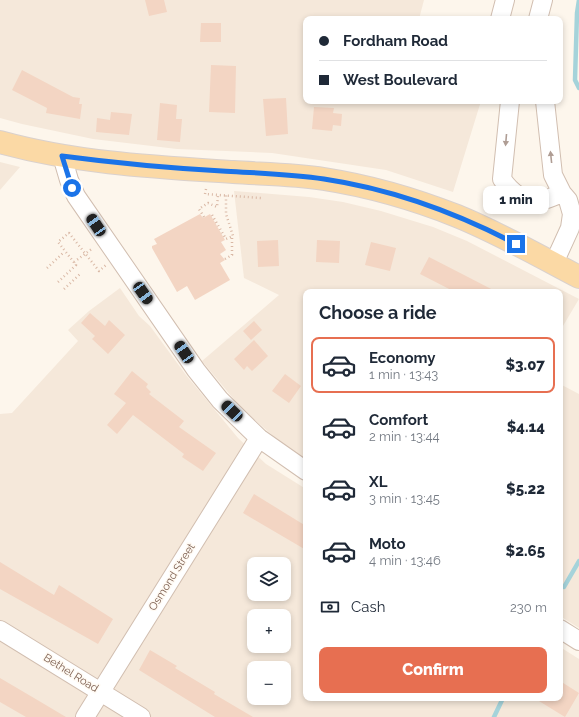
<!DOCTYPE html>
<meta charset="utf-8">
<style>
:root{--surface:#fff;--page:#f2f2f3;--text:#1f2937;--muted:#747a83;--line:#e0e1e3;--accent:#e76f51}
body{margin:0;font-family:Raleway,sans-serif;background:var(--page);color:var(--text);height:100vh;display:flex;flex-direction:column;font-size:15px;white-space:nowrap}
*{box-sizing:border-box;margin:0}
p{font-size:13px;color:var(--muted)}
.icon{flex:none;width:22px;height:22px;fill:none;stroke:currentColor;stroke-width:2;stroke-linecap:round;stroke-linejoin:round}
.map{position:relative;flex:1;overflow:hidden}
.drawer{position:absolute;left:303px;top:289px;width:260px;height:412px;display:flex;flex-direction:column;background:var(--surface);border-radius:8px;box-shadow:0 2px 6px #0003}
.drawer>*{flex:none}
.guide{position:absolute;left:303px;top:16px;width:260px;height:88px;border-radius:8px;box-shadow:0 2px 6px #0003;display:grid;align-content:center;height:88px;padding:0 16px;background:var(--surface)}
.buttons{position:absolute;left:247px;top:557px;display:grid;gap:8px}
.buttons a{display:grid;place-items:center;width:44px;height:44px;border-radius:8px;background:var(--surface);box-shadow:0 2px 6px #0003;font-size:20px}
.end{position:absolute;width:18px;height:18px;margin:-9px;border:5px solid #1a73e8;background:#fff;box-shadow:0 0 0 2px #fff}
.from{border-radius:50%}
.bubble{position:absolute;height:28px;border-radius:8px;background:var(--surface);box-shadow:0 2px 6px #0003;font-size:13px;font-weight:800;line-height:28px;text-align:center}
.car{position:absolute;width:12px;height:24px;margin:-12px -6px;border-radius:5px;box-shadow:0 0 3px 1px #0007;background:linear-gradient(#222 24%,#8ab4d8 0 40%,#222 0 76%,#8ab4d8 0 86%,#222 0)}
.guide b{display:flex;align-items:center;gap:14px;height:38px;font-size:15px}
.guide b+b{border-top:1px solid var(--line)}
.guide i{width:10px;height:10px;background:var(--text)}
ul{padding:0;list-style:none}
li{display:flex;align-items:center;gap:12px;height:56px;margin:0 8px 6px;padding:0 8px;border:2px solid transparent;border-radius:8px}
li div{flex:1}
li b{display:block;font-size:15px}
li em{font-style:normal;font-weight:800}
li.selected{border-color:var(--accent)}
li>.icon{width:36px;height:36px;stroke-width:1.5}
h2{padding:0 16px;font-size:18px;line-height:48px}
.pay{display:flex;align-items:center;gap:10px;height:44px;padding:0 16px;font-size:15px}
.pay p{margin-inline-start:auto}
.button{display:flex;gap:8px;margin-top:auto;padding:8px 16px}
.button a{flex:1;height:46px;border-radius:8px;background:var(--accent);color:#fff;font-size:16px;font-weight:800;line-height:46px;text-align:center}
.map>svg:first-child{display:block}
.residential{fill:#f5e8da;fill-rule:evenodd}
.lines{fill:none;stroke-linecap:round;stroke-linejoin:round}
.stream{stroke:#a5d3da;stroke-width:4.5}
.building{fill:#f3d5c3}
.minor-casing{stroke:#d1beb0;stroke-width:20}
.major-casing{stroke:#dad1cd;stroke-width:24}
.path{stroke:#d9b8a5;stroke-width:2.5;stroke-dasharray:1 3;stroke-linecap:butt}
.minor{stroke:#fff;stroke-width:18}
.major{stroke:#fbd9a5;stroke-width:22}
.oneway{fill:#af9d94}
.route{stroke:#1a73e8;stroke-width:5}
.labels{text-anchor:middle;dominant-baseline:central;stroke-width:3;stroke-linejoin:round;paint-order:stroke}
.street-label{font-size:11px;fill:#7a5c4d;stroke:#fffaf3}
</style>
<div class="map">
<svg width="579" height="717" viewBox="0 0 579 717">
<rect width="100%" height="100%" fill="#fdf6ec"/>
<path class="residential" d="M0,0h424l-5,19h-113v82h175l-28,91 -67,-22 -114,-17 -95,-4 -84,-10 -71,-15 -22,-6z
M0,162l20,5 -20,23z
M234,191l75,6 34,5 38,9 52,16 34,14 112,58 -19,32v-39h-254v167l-20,-12 -44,-38 -40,-48 77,-66 -35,-17z
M120,288l19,28 11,10 36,49 52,63 28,26 40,25v209h254v-51l19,12v58h-579v-303l12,-1 66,-72 -10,-11 21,-19zM254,564h30v30h-30zM254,616h30v30h-30zM254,668h30v30h-30z
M560,384l19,10v234l-19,-12z"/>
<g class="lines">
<path class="stream" d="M579,0l-2,13 -2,67 4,8
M564,587l15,-26
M494,717l9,-19"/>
</g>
<path class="building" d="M145,0h19l3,12 -18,4z
M201,23h20v19h-21z
M211,65l25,1 -1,47 -26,-1z
M22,70l51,27 7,1 -1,6h3l-2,15 -34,-6 1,-5 -35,-18z
M286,98l2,36 -22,2 -3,-37z
M160,103l17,2 -1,14h6l-2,23 -23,-2z
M314,107l20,1 -1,5 9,1 -1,12 -8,-1 -1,6 -20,-2z
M111,112l21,2 -3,21 -33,-3 1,-14 13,2z
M200,214l3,4 7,-4 15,26 -4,2 5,8 -6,4 5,6 -5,3 10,17 -35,20 -8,-14 -10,6 -25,-44v-2l5,-2 -3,-5z
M278,240l1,26 -21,1 -1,-26z
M317,240l23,1 -1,22 -23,-1z
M371,242l25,6 -6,23 -25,-6z
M429,257l37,19 31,16h-42l-35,-18z
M90,313l15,13 4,-6 16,15 -17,19 -16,-15 3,-3 -14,-13z
M254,321l8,9 -11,10 -8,-9z
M254,340l14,16 -16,15 -5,-5 -3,4 -10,-11z
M132,371l16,13 -2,3 5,5 -2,2 35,27 -5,6 37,26 -13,18 -21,-14 2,-3 -51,-39 -16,19 -10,-9 19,-22 -12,-9z
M285,374l16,12 -12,17 -17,-12z
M254,494l52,32v24l-63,-37z
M0,562l54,33 5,-10 54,34 -15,25 -98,-55z
M150,650l27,16 -2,2 40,24 -1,2 39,23h-38l-76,-47z
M0,678l34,20 32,19h-40l-26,-15z
M560,681l19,12 -14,24 -31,-19h26z"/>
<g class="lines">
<defs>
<path id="minor" d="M500,19l5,-19
M538,19l5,-19
M510,101l-8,78c8,12 23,25 39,22 7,-2 14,-5 21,-8
M545,101l8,74 9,18 6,7 4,14 -2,14 -16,35
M62,156l7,24 7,16 120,174 24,30 39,38 47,33
M560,629l19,12
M0,630l141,87
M85,717l174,-279"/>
<path id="major" d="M0,142c76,21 155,25 233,30 30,2 61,2 91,7 45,7 90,20 133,37 42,17 82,40 122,61"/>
</defs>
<use href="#minor" class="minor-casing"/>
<use href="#major" class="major-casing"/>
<path class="path" d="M206,189l-1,5 56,4
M212,215l14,24 7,-3 -7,-22v-19
M204,217l-5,-8 9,-6 9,4 1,-12
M225,259l7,-4v-18
M74,262l19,-14
M47,268l16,-15
M58,282l18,-17 -18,-23 11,-9 30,38 7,-6
M64,289l16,-15"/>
<use href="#minor" class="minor"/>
<use href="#major" class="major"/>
</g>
<defs><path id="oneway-solid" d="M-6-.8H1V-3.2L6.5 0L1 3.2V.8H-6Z"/></defs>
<g class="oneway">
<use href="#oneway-solid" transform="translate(506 140) rotate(95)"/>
<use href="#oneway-solid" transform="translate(551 157) rotate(-96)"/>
</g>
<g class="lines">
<path class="route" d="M72,188l-10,-32c53,7 106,12 160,15 34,2 69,3 102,8 67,10 131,33 192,65"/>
</g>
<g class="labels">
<g class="street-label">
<text transform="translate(172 577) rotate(-58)">Osmond Street</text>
<text transform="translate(71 673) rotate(32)">Bethel Road</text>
</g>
</g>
</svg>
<div class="buttons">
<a><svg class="icon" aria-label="layers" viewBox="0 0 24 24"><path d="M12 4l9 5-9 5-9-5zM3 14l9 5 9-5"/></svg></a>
<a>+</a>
<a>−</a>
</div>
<i class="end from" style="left:72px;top:188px"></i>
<i class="end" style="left:516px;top:244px"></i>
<div class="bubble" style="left:483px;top:186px;width:66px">1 min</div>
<i class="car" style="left:96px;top:225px;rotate:326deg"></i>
<i class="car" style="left:143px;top:293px;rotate:145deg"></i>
<i class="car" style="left:184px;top:352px;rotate:326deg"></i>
<i class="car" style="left:232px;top:411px;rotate:314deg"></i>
<div class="guide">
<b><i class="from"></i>Fordham Road</b>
<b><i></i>West Boulevard</b>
</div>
<section class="drawer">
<h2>Choose a ride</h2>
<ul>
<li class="selected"><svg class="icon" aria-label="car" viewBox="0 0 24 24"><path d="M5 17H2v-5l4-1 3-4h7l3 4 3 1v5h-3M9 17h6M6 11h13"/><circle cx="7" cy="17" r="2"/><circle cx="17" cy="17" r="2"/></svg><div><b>Economy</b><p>1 min · 13:43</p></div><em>$3.07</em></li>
<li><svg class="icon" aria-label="car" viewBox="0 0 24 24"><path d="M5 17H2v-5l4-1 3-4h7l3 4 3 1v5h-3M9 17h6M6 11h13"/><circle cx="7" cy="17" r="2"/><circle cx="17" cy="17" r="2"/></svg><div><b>Comfort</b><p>2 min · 13:44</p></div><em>$4.14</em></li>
<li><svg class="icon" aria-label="car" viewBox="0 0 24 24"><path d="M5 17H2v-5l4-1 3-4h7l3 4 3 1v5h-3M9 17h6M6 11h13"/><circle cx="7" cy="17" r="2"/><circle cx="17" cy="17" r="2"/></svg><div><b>XL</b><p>3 min · 13:45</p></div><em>$5.22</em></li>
<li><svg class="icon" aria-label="car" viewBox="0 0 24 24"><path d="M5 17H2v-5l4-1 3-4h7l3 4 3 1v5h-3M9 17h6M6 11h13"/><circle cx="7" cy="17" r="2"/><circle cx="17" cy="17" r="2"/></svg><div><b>Moto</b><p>4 min · 13:46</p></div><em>$2.65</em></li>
</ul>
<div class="pay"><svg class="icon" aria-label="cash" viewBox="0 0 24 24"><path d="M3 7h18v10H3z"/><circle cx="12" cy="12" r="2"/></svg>Cash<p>230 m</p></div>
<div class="button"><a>Confirm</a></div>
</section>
</div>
